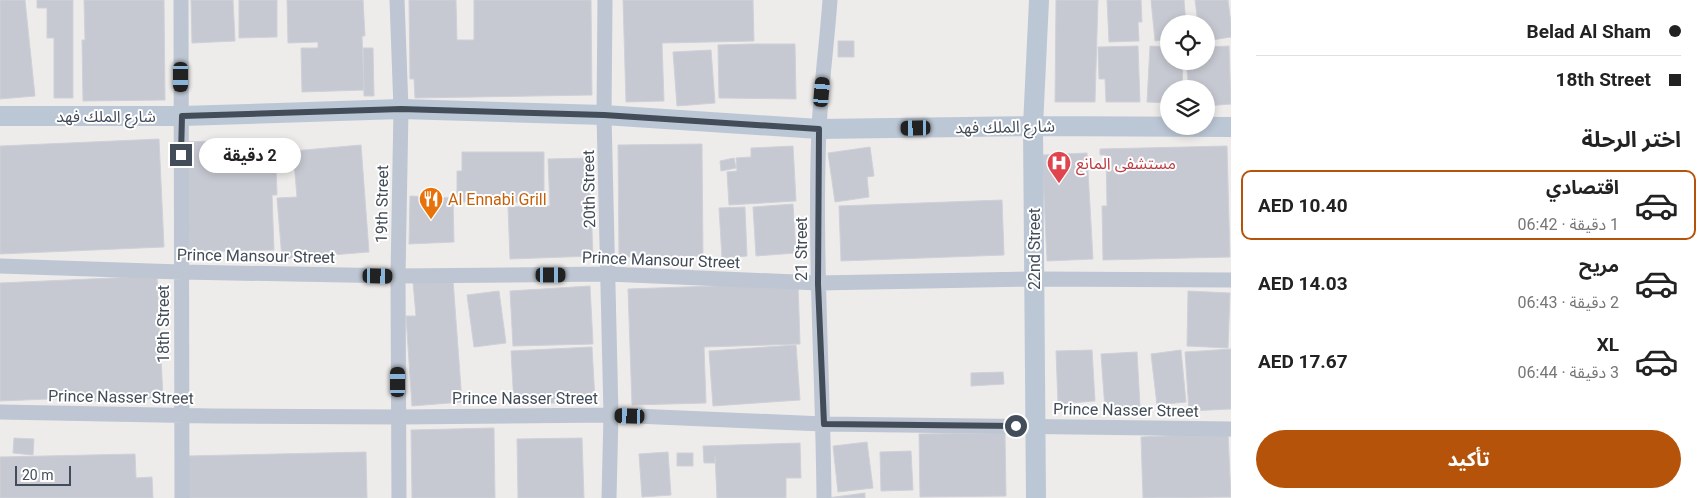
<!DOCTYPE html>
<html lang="ar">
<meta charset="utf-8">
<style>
:root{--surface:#fff;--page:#f2f2f2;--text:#222;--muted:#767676;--line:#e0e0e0;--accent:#b45309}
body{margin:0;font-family:Roboto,"Noto Sans Arabic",sans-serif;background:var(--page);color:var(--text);direction:rtl;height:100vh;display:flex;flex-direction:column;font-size:19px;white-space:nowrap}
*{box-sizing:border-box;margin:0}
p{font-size:16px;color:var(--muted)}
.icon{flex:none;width:28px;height:28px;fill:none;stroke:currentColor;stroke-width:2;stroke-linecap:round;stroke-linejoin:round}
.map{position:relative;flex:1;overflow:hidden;direction:ltr}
.sheet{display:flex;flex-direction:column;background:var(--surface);width:475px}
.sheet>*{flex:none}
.guide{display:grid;align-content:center;height:110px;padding:0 25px;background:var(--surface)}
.buttons{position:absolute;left:1160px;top:15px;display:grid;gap:10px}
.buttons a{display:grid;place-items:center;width:55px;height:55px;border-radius:50%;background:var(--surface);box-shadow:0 2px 8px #0003;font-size:25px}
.scale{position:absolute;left:15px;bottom:12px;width:56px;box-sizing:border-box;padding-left:5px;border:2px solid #434d59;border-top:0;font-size:14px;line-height:18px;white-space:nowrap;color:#434d59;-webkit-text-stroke:4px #fff;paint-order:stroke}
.end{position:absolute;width:22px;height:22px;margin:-11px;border:6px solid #434d59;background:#fff;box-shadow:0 0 0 2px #fff}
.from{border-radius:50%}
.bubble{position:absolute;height:35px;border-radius:18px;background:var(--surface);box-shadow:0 2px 8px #0003;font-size:16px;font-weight:700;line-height:35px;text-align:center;direction:rtl}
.car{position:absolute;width:15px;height:30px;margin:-15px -8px;border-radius:6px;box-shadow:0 0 4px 1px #0007;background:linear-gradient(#222 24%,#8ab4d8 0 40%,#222 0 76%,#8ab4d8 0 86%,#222 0)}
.guide b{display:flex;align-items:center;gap:18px;height:48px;font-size:19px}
.guide b+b{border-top:1px solid var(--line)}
.guide i{width:12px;height:12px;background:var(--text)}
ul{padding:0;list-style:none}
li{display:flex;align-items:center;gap:15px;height:70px;margin:0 10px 8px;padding:0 15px;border:2px solid transparent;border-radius:10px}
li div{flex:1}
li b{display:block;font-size:19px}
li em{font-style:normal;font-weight:700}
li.on{border-color:var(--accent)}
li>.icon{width:45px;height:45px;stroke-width:1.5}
h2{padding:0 25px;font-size:22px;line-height:60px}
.action{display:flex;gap:10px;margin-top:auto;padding:10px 25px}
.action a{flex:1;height:58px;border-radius:30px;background:var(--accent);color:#fff;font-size:20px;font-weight:700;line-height:58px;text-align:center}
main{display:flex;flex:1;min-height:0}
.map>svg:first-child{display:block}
.building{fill:#c7c9d2;stroke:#cfd1d8}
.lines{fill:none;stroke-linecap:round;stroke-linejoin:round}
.street{stroke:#bdc6d2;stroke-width:15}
.secondary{stroke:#bcc7d6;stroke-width:20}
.route{stroke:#434d59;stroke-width:6}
.labels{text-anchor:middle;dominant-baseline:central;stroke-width:4;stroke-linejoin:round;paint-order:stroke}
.street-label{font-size:16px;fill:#434d59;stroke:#fff}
.health-label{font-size:16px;fill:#be3a42;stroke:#fff;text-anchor:start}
.food-label{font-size:16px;fill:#c56008;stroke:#fff;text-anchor:start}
</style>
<main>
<section class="sheet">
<div class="guide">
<b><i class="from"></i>Belad Al Sham</b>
<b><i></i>18th Street</b>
</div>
<h2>اختر الرحلة</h2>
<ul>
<li class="on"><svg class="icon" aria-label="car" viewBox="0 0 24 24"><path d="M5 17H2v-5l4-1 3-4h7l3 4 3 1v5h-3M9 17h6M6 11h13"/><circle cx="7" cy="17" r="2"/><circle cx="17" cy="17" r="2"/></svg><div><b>اقتصادي</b><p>1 دقيقة · 06:42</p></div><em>AED 10.40</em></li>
<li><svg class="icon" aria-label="car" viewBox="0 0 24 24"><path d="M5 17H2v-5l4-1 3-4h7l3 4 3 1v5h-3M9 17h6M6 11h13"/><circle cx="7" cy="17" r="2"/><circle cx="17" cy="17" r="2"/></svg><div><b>مريح</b><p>2 دقيقة · 06:43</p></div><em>AED 14.03</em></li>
<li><svg class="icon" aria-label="car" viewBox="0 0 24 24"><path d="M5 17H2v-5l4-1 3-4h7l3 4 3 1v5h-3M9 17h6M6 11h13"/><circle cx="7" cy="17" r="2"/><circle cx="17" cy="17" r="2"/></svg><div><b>XL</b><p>3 دقيقة · 06:44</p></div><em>AED 17.67</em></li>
</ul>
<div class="action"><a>تأكيد</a></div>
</section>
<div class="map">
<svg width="1231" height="498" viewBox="0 0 1231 498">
<rect width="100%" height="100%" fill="#eeebeb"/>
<path class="building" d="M0,0h25l10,96 -35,3z
M37,0h36v98h-19v-60h-7v-30h-10z
M84,0h80l1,100 -82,1 -1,-61h3z
M191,0h42l2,41 -43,2z
M239,0h38v37l-38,1z
M287,0h76l2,36h-3l2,54 -62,2 -1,-44h17v-6l-30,1z
M409,0h47l1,40h17v-40h117l1,95 -177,3 -1,-19h-4z
M623,0h130l1,41 -92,2 2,58 -38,1z
M1056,0h42l-3,102h-40z
M1107,0h34l1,22h-4l1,19 -30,1z
M1151,0h33l2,24h-17v15l-14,2z
M1195,0h33l3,23v14l-25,4v-17h-8z
M838,41h16v16h-16z
M751,44h44l1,55 -77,-1 -1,-53z
M1138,46l2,56h-34l-1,-23h-6l-1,-32z
M1150,46l19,1v14h14l-1,28h-13v14l-22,-1z
M1229,46l2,58 -25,2v-17h-17l-3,-28h20v-14z
M363,48h10l1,48h-10z
M711,50l4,53 -38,3 -4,-54z
M159,139l5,108 -164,7v-108z
M275,139l2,56h-5l2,55 -88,2 -4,-110z
M702,144l1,112 -84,1 -1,-112z
M361,145l8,107 -87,7 -5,-61 20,-1 -4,-46z
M793,146l3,55 -67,4 -2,-33 10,-1 -1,-13 15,-1v-9z
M1227,146l3,111 -127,3 -1,-54h5l-1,-51h-6v-6z
M870,147l4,29 -7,1 2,20 -34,5 -7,-49z
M462,152h82v50h-87v-31h5z
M1087,153l6,106 -46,2 -5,-106z
M589,158l4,98 -83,3 -2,-52 42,-1 -2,-47z
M734,158l2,10 -15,3 -1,-10z
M410,196l43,2 1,44 -45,2z
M1002,200l2,55 -163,6 -2,-55z
M793,204l3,49 -40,3 -3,-49z
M745,207l2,49 -25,2 -3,-50z
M157,276l6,122 -89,4 -1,-4 -73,3v-118z
M453,280l9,122 -50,4 -6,-90h10l-3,-34z
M798,283l2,61 -96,3 2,56 -74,2 -4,-116z
M590,286l3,58 -80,2 -3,-55z
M499,291l7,52 -32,4 -7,-52z
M1188,291l42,2 -2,55 -41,-2z
M796,345l4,55 -87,6 -4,-55z
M592,347l3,54 -81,4 -3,-54z
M1231,349v60l-42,2 -4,-59z
M1092,350l3,51 -37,3 -2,-53z
M1181,350l5,52 -29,3 -6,-51z
M1137,352l3,54 -35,3 -4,-55z
M1003,372l1,12 -33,2v-13z
M494,428l1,70h-83l-1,-68z
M1005,433l1,63 -86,1 -1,-63z
M1228,433l3,64 -88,1 -2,-61z
M14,438l20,1 -1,16 -20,-2z
M582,438l2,60h-66l-1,-59z
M867,442l6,46 -35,4 -5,-46z
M800,443l1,35h-15v20h-69l-2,-42v7h-11l-1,-17z
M911,451l2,39 -32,1 -1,-39z
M366,452l1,46h-179l-1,-42z
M668,452l3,43 -29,2 -3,-43z
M677,453h16v13h-16z
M135,454l1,24 16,-1 1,21h-153v-41z
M865,493v5h-38z"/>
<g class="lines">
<path class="street" d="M181,0l1,498
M397,0l4,109 -3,167 1,222
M605,0l-1,115 7,300 -2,83
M0,266l181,6 217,4 210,-2 210,9 216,-4 197,1
M0,412l212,4 186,1 213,-2 213,9 407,5
M824,498c-1,-123 -10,-246 -5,-369 2,-43 8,-86 11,-129"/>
<path class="secondary" d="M0,116h182l219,-7 203,6 215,14 214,-3 198,1
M1036,498l-3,-372 6,-126"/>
</g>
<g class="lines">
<path class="route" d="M181,155l1,-39 219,-7 203,6 215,14 -1,155 6,140 192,2"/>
</g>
<defs>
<symbol id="hospital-pin" viewBox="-11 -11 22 30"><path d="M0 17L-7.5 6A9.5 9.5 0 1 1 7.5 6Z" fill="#e0444e" stroke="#fff"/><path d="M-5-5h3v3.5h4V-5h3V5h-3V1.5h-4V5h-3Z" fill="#fff"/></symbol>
<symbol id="restaurant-pin" viewBox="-11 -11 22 30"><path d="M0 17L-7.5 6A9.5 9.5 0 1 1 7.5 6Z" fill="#e8710a" stroke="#fff"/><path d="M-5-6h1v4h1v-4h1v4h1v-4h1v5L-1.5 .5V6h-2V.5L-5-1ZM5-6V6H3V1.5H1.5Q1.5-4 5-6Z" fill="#fff"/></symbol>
</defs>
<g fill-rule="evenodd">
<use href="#hospital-pin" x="1045" y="149" width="28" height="38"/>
<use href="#restaurant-pin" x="417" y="185" width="28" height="38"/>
</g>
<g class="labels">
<g class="street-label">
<text x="106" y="116">شارع الملك فهد</text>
<text transform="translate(1005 127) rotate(-1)">شارع الملك فهد</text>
<text transform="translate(589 189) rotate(-91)">20th Street</text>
<text transform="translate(382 204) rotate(-89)">19th Street</text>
<text transform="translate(801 249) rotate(-90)">21 Street</text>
<text transform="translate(1034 249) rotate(-90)">22nd Street</text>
<text transform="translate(256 256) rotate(1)">Prince Mansour Street</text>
<text transform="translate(661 260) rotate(2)">Prince Mansour Street</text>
<text transform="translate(163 324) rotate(-90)">18th Street</text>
<text transform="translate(121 397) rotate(1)">Prince Nasser Street</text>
<text x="525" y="398">Prince Nasser Street</text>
<text transform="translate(1126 410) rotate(1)">Prince Nasser Street</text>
</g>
<g class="health-label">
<text x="1076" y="163">مستشفى المانع</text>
</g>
<g class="food-label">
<text x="448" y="199">Al Ennabi Grill</text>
</g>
</g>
</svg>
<div class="buttons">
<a><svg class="icon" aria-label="locate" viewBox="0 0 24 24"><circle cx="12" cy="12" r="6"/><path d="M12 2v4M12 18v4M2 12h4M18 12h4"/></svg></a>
<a><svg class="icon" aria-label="layers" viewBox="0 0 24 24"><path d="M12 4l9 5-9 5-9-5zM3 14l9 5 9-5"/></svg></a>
</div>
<div class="scale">20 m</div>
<i class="end from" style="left:1016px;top:426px"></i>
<i class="end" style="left:181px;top:155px"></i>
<div class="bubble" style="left:199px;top:138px;width:102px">2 دقيقة</div>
<i class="car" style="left:181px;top:77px;rotate:180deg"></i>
<i class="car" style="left:822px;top:92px;rotate:5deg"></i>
<i class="car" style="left:916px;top:128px;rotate:269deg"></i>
<i class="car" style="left:551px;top:275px;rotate:90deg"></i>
<i class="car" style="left:378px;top:276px;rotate:91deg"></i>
<i class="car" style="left:398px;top:382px;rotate:0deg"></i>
<i class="car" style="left:630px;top:416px;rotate:272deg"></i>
</div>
</main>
